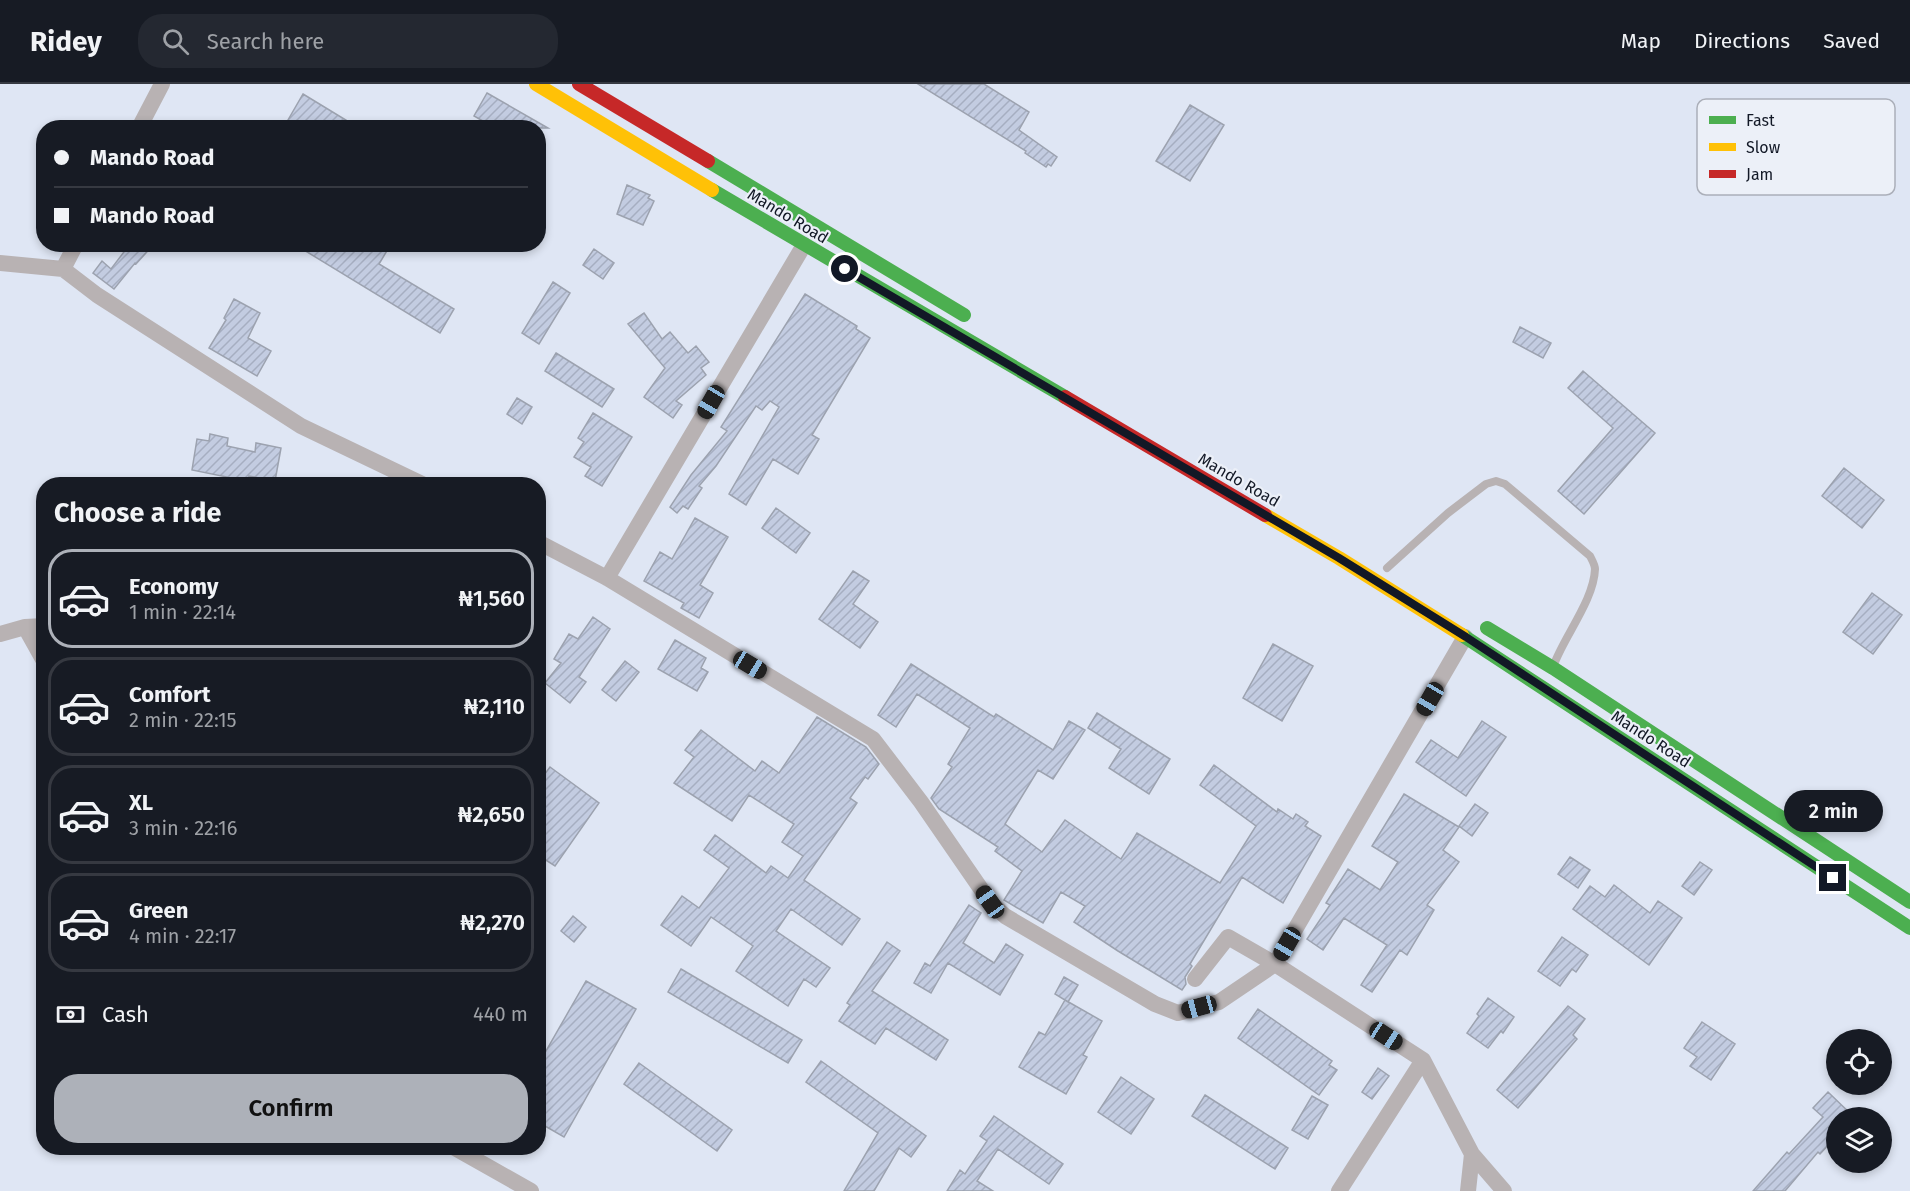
<!DOCTYPE html>
<meta charset="utf-8">
<style>
:root{--surface:#171b24;--page:#242831;--text:#f1f3f6;--muted:#9ea1a6;--line:#363941;--accent:#adb1b9}
body{margin:0;font-family:"Fira Sans",sans-serif;background:var(--page);color:var(--text);height:100vh;display:flex;flex-direction:column;font-size:22px;white-space:nowrap}
*{box-sizing:border-box;margin:0}
p{font-size:20px;color:var(--muted)}
.icon{flex:none;width:33px;height:33px;fill:none;stroke:currentColor;stroke-width:2;stroke-linecap:round;stroke-linejoin:round}
.map{position:relative;flex:1;overflow:hidden}
.side{position:absolute;left:36px;top:393px;width:510px;height:678px;display:flex;flex-direction:column;background:var(--surface);border-radius:24px;box-shadow:0 3px 9px #0003}
.side>*{flex:none}
.hud{position:absolute;left:36px;top:36px;width:510px;height:132px;border-radius:24px;box-shadow:0 3px 9px #0003;display:grid;align-content:center;height:132px;padding:0 18px;background:var(--surface)}
.controls{position:absolute;left:1826px;top:945px;display:grid;gap:12px}
.controls a{display:grid;place-items:center;width:66px;height:66px;border-radius:50%;background:var(--surface);box-shadow:0 3px 9px #0003;font-size:30px}
.end{position:absolute;width:27px;height:27px;margin:-14px;border:8px solid #121826;background:#fff;box-shadow:0 0 0 3px #fff}
.from{border-radius:50%}
.bubble{position:absolute;height:42px;border-radius:21px;background:var(--surface);box-shadow:0 3px 9px #0003;font-size:20px;font-weight:600;line-height:42px;text-align:center}
.car{position:absolute;width:18px;height:36px;margin:-18px -9px;border-radius:8px;box-shadow:0 0 4px 2px #0007;background:linear-gradient(#222 24%,#8ab4d8 0 40%,#222 0 76%,#8ab4d8 0 86%,#222 0)}
.hud b{display:flex;align-items:center;gap:21px;height:57px;font-size:22px}
.hud b+b{border-top:2px solid var(--line)}
.hud i{width:15px;height:15px;background:var(--text)}
ul{padding:0;list-style:none}
li{display:flex;align-items:center;gap:18px;height:99px;margin:0 12px 9px;padding:0 6px;border:3px solid var(--line);border-radius:24px}
li div{flex:1}
li b{display:block;font-size:22px}
li em{font-style:normal;font-weight:600}
li.active{border-color:var(--accent)}
li>.icon{width:54px;height:54px;stroke-width:1.5}
h2{padding:0 18px;font-size:27px;line-height:72px}
.pay{display:flex;align-items:center;gap:15px;height:66px;padding:0 18px;font-size:22px}
.pay p{margin-inline-start:auto}
.button{display:flex;gap:12px;margin-top:auto;padding:12px 18px}
.button a{flex:1;height:69px;border-radius:24px;background:var(--accent);color:#111;font-size:24px;font-weight:600;line-height:69px;text-align:center}
header{display:flex;align-items:center;gap:36px;box-sizing:border-box;height:84px;padding:0 30px;background:var(--surface);border-bottom:2px solid var(--line)}
header strong{font-size:28px}
nav{display:flex;gap:33px;margin-inline-start:auto;font-size:21px}
.search{width:420px;height:54px;background:var(--page);display:flex;align-items:center;gap:15px;box-sizing:border-box;padding:0 21px;border-radius:24px;color:var(--muted);font-size:22px}
.map>svg:first-child{display:block}
.building{fill:url(#building-hatch);stroke:#9ca2af;stroke-width:1.5}
.lines{fill:none;stroke-linecap:round;stroke-linejoin:round}
.lane{stroke:#b8b2b3;stroke-width:8}
.street{stroke:#b8b2b3;stroke-width:16}
.fast{stroke:#4caf50;stroke-width:14}
.slow{stroke:#ffc107;stroke-width:14}
.jam{stroke:#c62828;stroke-width:14}
.route{stroke:#121826;stroke-width:8}
.labels{text-anchor:middle;dominant-baseline:central;stroke-width:4.5;stroke-linejoin:round;paint-order:stroke}
.street-label{font-size:16px;fill:#121826;stroke:#ecf0f8}
.key{fill:#ecf0f8;stroke:#abafb9;stroke-width:1.5}
.key-label{font-size:16px;fill:#121826}
</style>
<header>
<strong>Ridey</strong>
<div class="search"><svg class="icon" aria-label="search" viewBox="0 0 24 24"><circle cx="10" cy="10" r="6"/><path d="M15 15l6 6"/></svg>Search here</div>
<nav><a>Map</a><a>Directions</a><a>Saved</a></nav>
</header>
<div class="map">
<svg width="1910" height="1107" viewBox="0 0 1910 1107">
<defs>
<pattern id="building-hatch" width="6" height="6" patternUnits="userSpaceOnUse" patternTransform="scale(1.5)"><rect width="6" height="6" fill="#c3cce1"/><path d="M-1 1l2-2M0 6l6-6M5 7l2-2" fill="none" stroke="#a6aec1"/></pattern>
</defs>
<rect width="100%" height="100%" fill="#dfe6f4"/>
<path class="building" d="M918,0h66l45,28 -10,18 38,27 -6,9 -3,-2 -2,3 -21,-14 1,-2z
M487,9l61,35h-53l-21,-12z
M303,10l56,34h-59l-12,-8z
M1190,21l34,20 -34,56 -34,-20z
M627,101l23,10 -2,3 6,3 -11,24 -26,-11z
M130,160h24l-18,20 -1,-1 -21,26 -21,-16 9,-12 9,8z
M294,160h97l-12,20 75,45 -14,24z
M594,165l20,14 -11,16 -20,-14z
M553,198l17,11 -31,51 -17,-11z
M805,210l52,32 -1,3 14,9 -58,97 7,4 -21,35 -25,-15 -27,46 -17,-11 50,-87 -9,-6 -8,9 -6,-4 -40,60 -17,20 3,2 -14,21 -5,-3 -6,7 -7,-6 21,-32 36,-44 -6,-4z
M234,215l26,14 -12,25 23,13 -14,25 -48,-28 17,-28 -2,-2z
M644,229l18,26 8,-7 18,21 8,-7 13,16 -8,6 5,7 -30,26 6,4 -9,13 -29,-21 21,-29 -37,-44z
M1520,243l31,16 -8,15 -30,-16z
M556,269l58,36 -12,18 -57,-36z
M1583,287l72,62 -71,81 -26,-23 55,-63 -45,-40z
M517,314l15,9 -10,17 -15,-10z
M593,329l39,24 -30,49 -17,-10 6,-9 -17,-10 10,-15 -6,-4z
M210,350l18,4 -1,8 28,6 1,-9 25,5 -6,33 -26,-5 -2,8h-21l1,-7 -35,-7 5,-31 12,2z
M1844,384l40,32 -22,28 -40,-32z
M776,424l34,25 -14,20 -34,-25z
M695,434l33,19 -28,48 13,8 -14,25 -18,-10 3,-5 -40,-22 16,-29 12,7z
M853,487l16,10 -16,23 25,18 -18,26 -41,-29z
M1872,509l30,22 -29,39 -30,-22z
M593,533l17,12 -31,48 7,5 -16,21 -25,-20 16,-20 -7,-4 15,-25 9,5z
M675,556l31,18 -5,10 7,4 -11,19 -39,-22z
M1273,560l40,22 -31,55 -39,-23z
M625,577l14,11 -23,29 -14,-11z
M911,580l83,53 2,-3 57,36 16,-29 16,9 -32,49 -15,-9 -33,54 37,28 23,-32 56,39 16,-26 83,50 36,-57 -56,-41 14,-20 63,47 1,-3 15,10 3,-5 12,8 -3,4 16,10 -38,67 -41,-26 -52,87 2,2 -7,11 1,7 -4,6 -64,-39 -44,-29 11,-16 -24,-14 -18,31 -39,-23 18,-29 -27,-20 3,-4 -59,-38 -8,-11 21,-31 -4,-3 22,-36 -53,-34 -21,33 -18,-12z
M1097,629l73,46 -21,35 -40,-26 12,-19 -33,-21z
M817,633l49,30 13,17 -11,15 -3,-2 -15,21 7,5 -53,77 56,39 -18,26 -51,-36 -15,22 54,37 -14,19 -12,-8 -16,27 -52,-35 17,-25 -42,-29 -20,29 -30,-21 21,-29 17,12 30,-40 -25,-18 11,-15 51,38 5,-7 17,12 15,-22 -21,-14 12,-18 -45,-29 -17,26 -58,-38 20,-26 -9,-7 16,-20 54,41 7,-10 17,12z
M1482,637l24,16 -40,59 -50,-34 15,-22 27,18z
M550,683l49,36 -44,63 -17,-11v-72z
M1404,710l55,33 -16,23 16,12 -32,43 7,5 -27,45 -7,-5 -28,42 -11,-7 26,-40 -43,-27 -21,32 -16,-11 23,-34 -4,-2 22,-34 32,21 18,-28 -26,-16z
M1475,720l13,9 -16,23 -13,-10z
M1570,773l20,13 -12,18 -20,-14z
M1700,778l12,8 -18,25 -12,-9z
M1614,801l36,28 8,-12 24,17 -33,47 -76,-56 17,-23 15,11z
M969,821l12,8 -18,30 31,20 12,-19 17,11 -23,40 -52,-32 -17,30 -17,-10 11,-20 5,3z
M573,832l13,11 -12,15 -13,-11z
M1562,853l26,18 -12,17 -4,-3 -12,17 -22,-15z
M887,858l13,9 -28,40 76,49 -12,20 -50,-32 -11,16 -36,-23 11,-16 -3,-2z
M681,885l121,71 -14,23 -120,-71z
M1064,893l14,8 -10,17 -13,-8z
M586,897l50,28 -72,128 -26,-15v-57z
M1488,914l26,19 -11,16 -2,-2 -13,17 -21,-15 12,-17 -2,-2z
M1065,916l37,21 -19,34 4,2 -21,37 -47,-27 20,-35 6,3z
M1568,922l17,13 -12,16 4,4 -59,69 -21,-18z
M1258,925l74,52 -3,4 8,5 -18,25 -81,-57z
M1702,938l33,22 -24,36 -21,-14 7,-9 -13,-9z
M821,977l105,75 -15,21 -12,-9 -25,43h-30l34,-58 -72,-51z
M639,979l93,67 -15,21 -93,-67z
M1378,984l11,8 -17,23 -10,-7z
M1121,993l33,22 -23,35 -33,-22z
M1828,1008l27,26h-19v19l-16,17 -2,-2 -33,39h-32l34,-39 2,2 34,-37 -10,-9z
M1205,1011l83,53 -13,21 -83,-53z
M1312,1012l16,9 -20,34 -16,-9z
M994,1032l69,48 -14,20 -51,-35 -21,32 16,10h-46l13,-21 5,4 22,-33 -7,-5z"/>
<g class="lines">
<path class="lane" d="M1387,484l61,-55 38,-29 10,-3 9,3 85,72c2,4 5,9 5,13 -1,30 -29,65 -40,93"/>
<path class="street" d="M139,44l23,-44
M0,179l63,6 34,26 204,131 121,58
M63,185l13,-25
M538,458l69,36 266,161 48,63 69,100 15,14 150,88 23,9 41,-11 56,-38 190,-327
M607,494l197,-333
M25,543l19,34
M0,550l25,-7 19,-1
M1195,895l33,-42 47,27 148,96 49,94 32,37
M455,1064l76,43
M1339,1107l84,-131
M1468,1107l4,-37"/>
<path class="fast" d="M708,77l256,154
M712,106l353,207
M1487,544l66,40 357,234
M1462,551l448,293"/>
<path class="slow" d="M536,0l176,106
M1265,431l74,43 123,77"/>
<path class="jam" d="M579,0l129,77
M1065,313l200,118"/>
</g>
<g class="lines">
<path class="route" d="M845,185l494,289 127,79 367,241"/>
</g>
<g class="labels">
<g class="street-label">
<text transform="translate(788 132) rotate(31)">Mando Road</text>
<text transform="translate(1239 396) rotate(30)">Mando Road</text>
<text transform="translate(1651 655) rotate(33)">Mando Road</text>
</g>
</g>
<rect x="1697" y="15" width="198" height="96" rx="9" class="key"/>
<rect x="1709" y="32" width="27" height="8" fill="#4caf50"/>
<rect x="1709" y="59" width="27" height="8" fill="#ffc107"/>
<rect x="1709" y="86" width="27" height="8" fill="#c62828"/>
<g class="key-label">
<text x="1746" y="42">Fast</text>
<text x="1746" y="69">Slow</text>
<text x="1746" y="96">Jam</text>
</g>
</svg>
<div class="controls">
<a><svg class="icon" aria-label="locate" viewBox="0 0 24 24"><circle cx="12" cy="12" r="6"/><path d="M12 2v4M12 18v4M2 12h4M18 12h4"/></svg></a>
<a><svg class="icon" aria-label="layers" viewBox="0 0 24 24"><path d="M12 4l9 5-9 5-9-5zM3 14l9 5 9-5"/></svg></a>
</div>
<i class="end from" style="left:845px;top:185px"></i>
<i class="end" style="left:1833px;top:794px"></i>
<div class="bubble" style="left:1784px;top:706px;width:99px">2 min</div>
<i class="car" style="left:711px;top:318px;rotate:210deg"></i>
<i class="car" style="left:750px;top:581px;rotate:121deg"></i>
<i class="car" style="left:1430px;top:615px;rotate:210deg"></i>
<i class="car" style="left:990px;top:818px;rotate:325deg"></i>
<i class="car" style="left:1287px;top:860px;rotate:210deg"></i>
<i class="car" style="left:1199px;top:923px;rotate:255deg"></i>
<i class="car" style="left:1386px;top:952px;rotate:123deg"></i>
<div class="hud">
<b><i class="from"></i>Mando Road</b>
<b><i></i>Mando Road</b>
</div>
<section class="side">
<h2>Choose a ride</h2>
<ul>
<li class="active"><svg class="icon" aria-label="car" viewBox="0 0 24 24"><path d="M5 17H2v-5l4-1 3-4h7l3 4 3 1v5h-3M9 17h6M6 11h13"/><circle cx="7" cy="17" r="2"/><circle cx="17" cy="17" r="2"/></svg><div><b>Economy</b><p>1 min · 22:14</p></div><em>₦1,560</em></li>
<li><svg class="icon" aria-label="car" viewBox="0 0 24 24"><path d="M5 17H2v-5l4-1 3-4h7l3 4 3 1v5h-3M9 17h6M6 11h13"/><circle cx="7" cy="17" r="2"/><circle cx="17" cy="17" r="2"/></svg><div><b>Comfort</b><p>2 min · 22:15</p></div><em>₦2,110</em></li>
<li><svg class="icon" aria-label="car" viewBox="0 0 24 24"><path d="M5 17H2v-5l4-1 3-4h7l3 4 3 1v5h-3M9 17h6M6 11h13"/><circle cx="7" cy="17" r="2"/><circle cx="17" cy="17" r="2"/></svg><div><b>XL</b><p>3 min · 22:16</p></div><em>₦2,650</em></li>
<li><svg class="icon" aria-label="car" viewBox="0 0 24 24"><path d="M5 17H2v-5l4-1 3-4h7l3 4 3 1v5h-3M9 17h6M6 11h13"/><circle cx="7" cy="17" r="2"/><circle cx="17" cy="17" r="2"/></svg><div><b>Green</b><p>4 min · 22:17</p></div><em>₦2,270</em></li>
</ul>
<div class="pay"><svg class="icon" aria-label="cash" viewBox="0 0 24 24"><path d="M3 7h18v10H3z"/><circle cx="12" cy="12" r="2"/></svg>Cash<p>440 m</p></div>
<div class="button"><a>Confirm</a></div>
</section>
</div>
